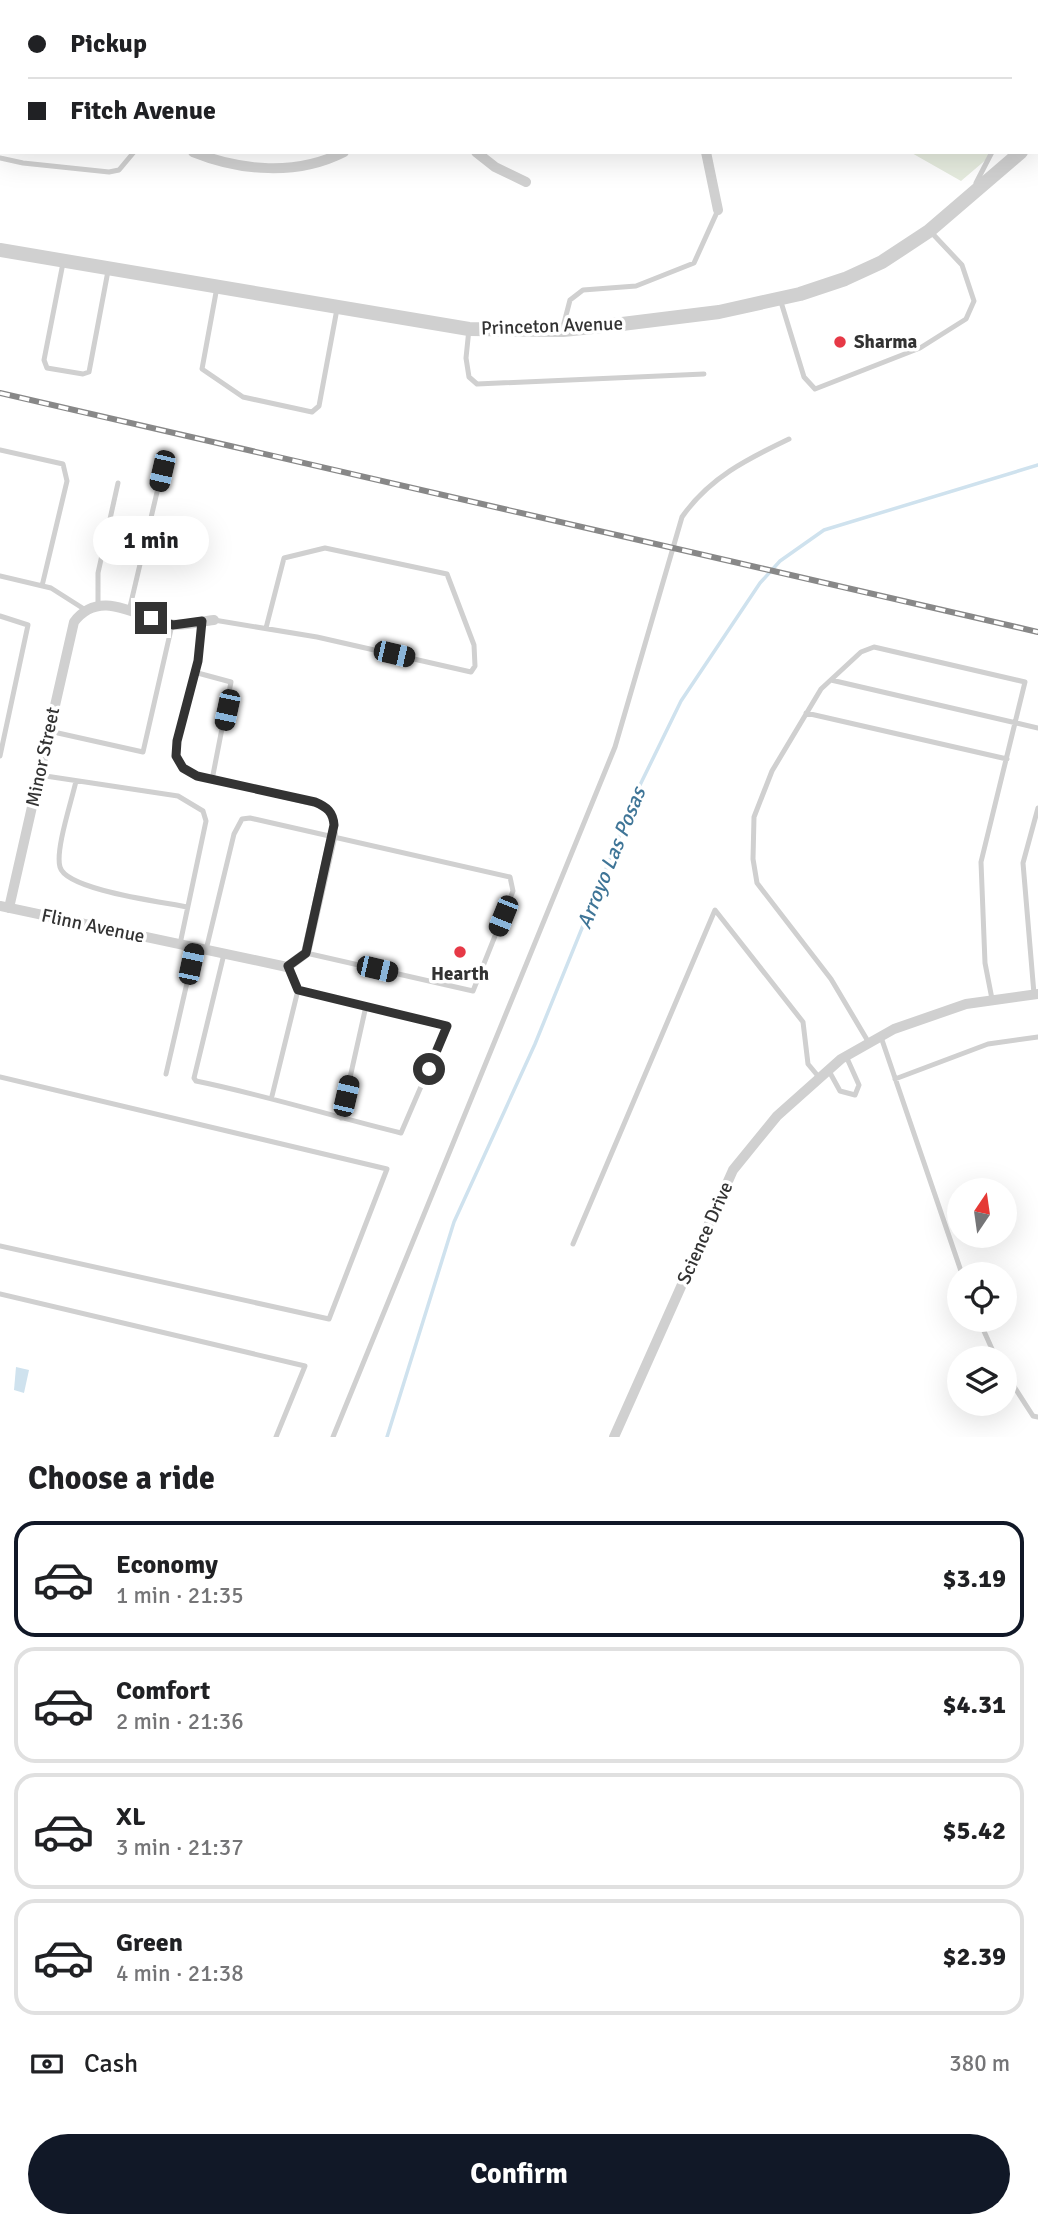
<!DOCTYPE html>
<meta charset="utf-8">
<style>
:root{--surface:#fff;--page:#f2f2f2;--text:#202124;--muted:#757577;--line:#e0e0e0;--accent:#111827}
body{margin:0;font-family:Signika,sans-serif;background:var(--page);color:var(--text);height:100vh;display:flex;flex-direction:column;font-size:26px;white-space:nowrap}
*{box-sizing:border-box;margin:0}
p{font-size:23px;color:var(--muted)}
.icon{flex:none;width:38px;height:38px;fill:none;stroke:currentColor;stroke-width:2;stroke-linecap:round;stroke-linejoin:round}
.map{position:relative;height:1437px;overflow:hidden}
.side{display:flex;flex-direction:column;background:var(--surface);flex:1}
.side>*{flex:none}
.banner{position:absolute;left:0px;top:0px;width:1040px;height:154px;box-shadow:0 7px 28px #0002;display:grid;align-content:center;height:154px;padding:0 28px;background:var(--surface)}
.needle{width:46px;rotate:13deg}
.fabs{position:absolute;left:947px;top:1178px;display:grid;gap:14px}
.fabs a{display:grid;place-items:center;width:70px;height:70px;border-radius:50%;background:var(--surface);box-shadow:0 7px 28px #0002;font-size:35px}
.end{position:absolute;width:32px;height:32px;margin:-16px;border:9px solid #333;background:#fff;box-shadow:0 0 0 4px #fff}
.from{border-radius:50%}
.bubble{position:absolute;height:49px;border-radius:24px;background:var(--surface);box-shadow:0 7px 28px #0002;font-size:23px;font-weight:700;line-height:49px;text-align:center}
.car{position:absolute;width:21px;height:42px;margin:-21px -10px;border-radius:9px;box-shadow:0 0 5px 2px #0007;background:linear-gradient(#222 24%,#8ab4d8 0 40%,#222 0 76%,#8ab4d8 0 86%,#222 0)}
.banner b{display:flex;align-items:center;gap:24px;height:66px;font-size:26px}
.banner b+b{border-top:2px solid var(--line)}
.banner i{width:18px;height:18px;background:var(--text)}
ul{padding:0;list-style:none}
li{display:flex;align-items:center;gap:21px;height:116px;margin:0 14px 10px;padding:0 14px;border:4px solid var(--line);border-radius:21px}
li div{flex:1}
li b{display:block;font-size:26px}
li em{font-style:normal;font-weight:700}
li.on{border-color:var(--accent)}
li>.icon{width:63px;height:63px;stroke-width:1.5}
h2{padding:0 28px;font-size:32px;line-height:84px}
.pay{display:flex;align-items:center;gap:18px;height:77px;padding:0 28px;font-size:26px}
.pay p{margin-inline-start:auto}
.primary-button{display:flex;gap:14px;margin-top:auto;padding:14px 28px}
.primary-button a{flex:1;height:80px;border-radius:42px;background:var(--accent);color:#fff;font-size:28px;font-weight:700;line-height:80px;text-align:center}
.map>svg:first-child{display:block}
.green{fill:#e6ecdf}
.water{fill:#cfe2ee}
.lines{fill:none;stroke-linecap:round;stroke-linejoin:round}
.stream{stroke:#cfe2ee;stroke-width:3.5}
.service{stroke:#d0d0d0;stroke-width:5}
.minor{stroke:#d0d0d0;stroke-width:10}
.tertiary{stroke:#d0d0d0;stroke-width:14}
.rail-casing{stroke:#888;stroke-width:6}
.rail{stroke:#fff;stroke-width:3.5;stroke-dasharray:10;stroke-linecap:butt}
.route{stroke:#333;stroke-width:9}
.poi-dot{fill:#e63946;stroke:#fff;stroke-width:2.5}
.labels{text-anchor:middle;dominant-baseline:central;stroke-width:7;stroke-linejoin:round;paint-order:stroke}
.street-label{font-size:19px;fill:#333;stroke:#fff}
.poi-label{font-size:19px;font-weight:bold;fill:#333;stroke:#fff;text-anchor:start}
.water-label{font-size:21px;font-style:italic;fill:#3f7597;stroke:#fff}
</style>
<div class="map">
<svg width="1038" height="1437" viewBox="0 0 1038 1437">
<rect width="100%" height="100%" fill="#fff"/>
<path class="green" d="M883,0h155v116v-114z
M910,152h85l-34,29z"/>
<path class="water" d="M16,1367l13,3 -5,23 -10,-3z"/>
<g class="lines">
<path class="stream" d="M387,1437l67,-215 81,-178 105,-259 41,-84 79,-118 20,-22 44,-31 214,-65"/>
<path class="service" d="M948,2l1,-2
M0,89l2,-6
M0,158l23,5 86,9 10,-2 15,-18
M976,183l16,-31
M63,263l-19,97 3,8 36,6 6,-2 19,-101
M217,287l-15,82 41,28 69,15 7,-6 18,-97
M781,302l23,75 11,12 105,-41 46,-29 8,-18 -12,-36 -32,-34
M563,327l7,-27 13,-10 53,-4 58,-23 24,-53
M469,329l-3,29 3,19 8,7 227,-10
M0,450l63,14 4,17 -25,105
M0,576l51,12 33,21
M98,605v-32l20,-90
M129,611l33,-140
M0,616l28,9 -28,131
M214,620l103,17 154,35 4,-6 -1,-21 -27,-71 -122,-26 -41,10 -18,70
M202,621l-4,40 -21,80 -1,15 7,12 14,8 129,31 7,10v16
M194,672l37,10 -19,98
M831,680l207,48
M806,713l201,46
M49,731l94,21 29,-127
M39,775l139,21 25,15 3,10 -26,123
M76,781c-4,19 -21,69 -16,86 6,23 103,35 127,40
M206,950l28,-116 8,-15 8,-1 260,59 3,14 -40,100 -167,-38
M224,954l-30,124 2,3c69,14 135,35 205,52l46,-107 -149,-36
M1034,994l-11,-131 15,-55
M881,1037l81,237
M869,1043l-38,-64 -74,-96 -4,-24 1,-42 18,-46 49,-82 40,-37 13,-5 151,35 -44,180 4,101 7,36
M829,1071l11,20 15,4 4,-10 -13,-29
M166,1074l29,-126
M0,1077l387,92 -58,150 -329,-73
M895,1079l93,-35 50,-7
M272,1096l26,-106 -10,-22
M341,1118l25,-112
M573,1244l142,-334 88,112 5,42 10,12
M0,1294l305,72 -29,71
M979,1320l17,38
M1004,1371l29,45 5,1
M333,1437l282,-690 67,-230c27,-39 65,-58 107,-78"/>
<path class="minor" d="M298,0l3,2
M25,2v-2
M508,2l1,-2
M689,2v-2
M0,53h2
M193,152c47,19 104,24 151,0
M476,152l19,15 31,15
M706,152l12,58
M0,906l287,61 19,-14 27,-119
M9,908l65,-286c27,-35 63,-4 96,2 13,3 31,-3 44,-4
M614,1437l119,-267 44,-54 64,-57 53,-30 72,-25 72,-10"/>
<path class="tertiary" d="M0,250l469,79 94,1 59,-6 97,-12 81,-18 45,-15 37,-17 47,-31 92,-79"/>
<defs>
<path id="rail" d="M0,393l1038,239"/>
</defs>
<use href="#rail" class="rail-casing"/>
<use href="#rail" class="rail"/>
</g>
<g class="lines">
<path class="route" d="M151,618l22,7 29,-4 -4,40 -21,80 -1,15 7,12 14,8 118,26c12,5 18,10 19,23l-28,128 -18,13 10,24 149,36 -18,43"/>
</g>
<g class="poi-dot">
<circle cx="840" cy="342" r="7"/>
<circle cx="460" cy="952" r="7"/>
</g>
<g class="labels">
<g class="street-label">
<text transform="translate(552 326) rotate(-2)">Princeton Avenue</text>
<text transform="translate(43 757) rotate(-78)">Minor Street</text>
<text transform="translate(93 926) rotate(12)">Flinn Avenue</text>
<text transform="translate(705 1233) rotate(-66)">Science Drive</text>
</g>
<g class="poi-label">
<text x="854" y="342">Sharma</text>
<text x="460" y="974" text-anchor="middle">Hearth</text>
</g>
<g class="water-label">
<text transform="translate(611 858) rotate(-68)">Arroyo Las Posas</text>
</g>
</g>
</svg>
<div class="fabs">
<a><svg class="needle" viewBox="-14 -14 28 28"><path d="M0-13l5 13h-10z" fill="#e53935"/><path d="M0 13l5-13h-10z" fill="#757577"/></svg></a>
<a><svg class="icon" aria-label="locate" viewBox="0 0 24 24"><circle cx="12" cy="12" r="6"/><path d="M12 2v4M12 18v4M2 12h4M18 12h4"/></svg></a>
<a><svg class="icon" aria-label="layers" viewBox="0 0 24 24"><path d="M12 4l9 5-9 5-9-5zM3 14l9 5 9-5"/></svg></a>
</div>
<i class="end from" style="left:429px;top:1069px"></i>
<i class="end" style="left:151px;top:618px"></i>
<div class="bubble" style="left:93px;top:516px;width:116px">1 min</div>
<i class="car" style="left:162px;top:471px;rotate:193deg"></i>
<i class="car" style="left:394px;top:654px;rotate:103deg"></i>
<i class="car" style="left:227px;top:710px;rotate:192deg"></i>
<i class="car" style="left:503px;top:916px;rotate:202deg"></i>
<i class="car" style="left:191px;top:964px;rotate:12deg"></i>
<i class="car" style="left:377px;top:969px;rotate:103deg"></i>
<i class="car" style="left:346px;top:1096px;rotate:13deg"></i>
<div class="banner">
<b><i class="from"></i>Pickup</b>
<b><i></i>Fitch Avenue</b>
</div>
</div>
<section class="side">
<h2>Choose a ride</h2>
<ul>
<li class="on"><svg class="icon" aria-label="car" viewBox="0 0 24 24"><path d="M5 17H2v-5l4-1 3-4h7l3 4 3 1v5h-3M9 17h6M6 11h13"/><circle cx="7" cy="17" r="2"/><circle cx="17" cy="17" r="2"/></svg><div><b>Economy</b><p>1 min · 21:35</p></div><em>$3.19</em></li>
<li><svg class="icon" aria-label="car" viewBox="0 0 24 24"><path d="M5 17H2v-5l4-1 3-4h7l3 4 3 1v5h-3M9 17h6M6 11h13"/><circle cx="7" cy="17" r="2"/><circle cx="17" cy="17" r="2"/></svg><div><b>Comfort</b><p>2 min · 21:36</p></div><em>$4.31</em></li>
<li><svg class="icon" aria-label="car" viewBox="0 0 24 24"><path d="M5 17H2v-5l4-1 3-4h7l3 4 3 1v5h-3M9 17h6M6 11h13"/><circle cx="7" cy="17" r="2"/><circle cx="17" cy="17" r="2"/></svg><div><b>XL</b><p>3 min · 21:37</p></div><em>$5.42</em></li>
<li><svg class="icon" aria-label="car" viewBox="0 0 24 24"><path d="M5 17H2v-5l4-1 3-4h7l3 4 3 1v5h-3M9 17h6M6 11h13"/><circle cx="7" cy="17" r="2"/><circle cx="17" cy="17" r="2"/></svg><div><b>Green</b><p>4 min · 21:38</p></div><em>$2.39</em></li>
</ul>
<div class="pay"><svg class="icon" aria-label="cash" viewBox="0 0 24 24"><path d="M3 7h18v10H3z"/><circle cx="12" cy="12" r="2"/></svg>Cash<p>380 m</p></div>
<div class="primary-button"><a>Confirm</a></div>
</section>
